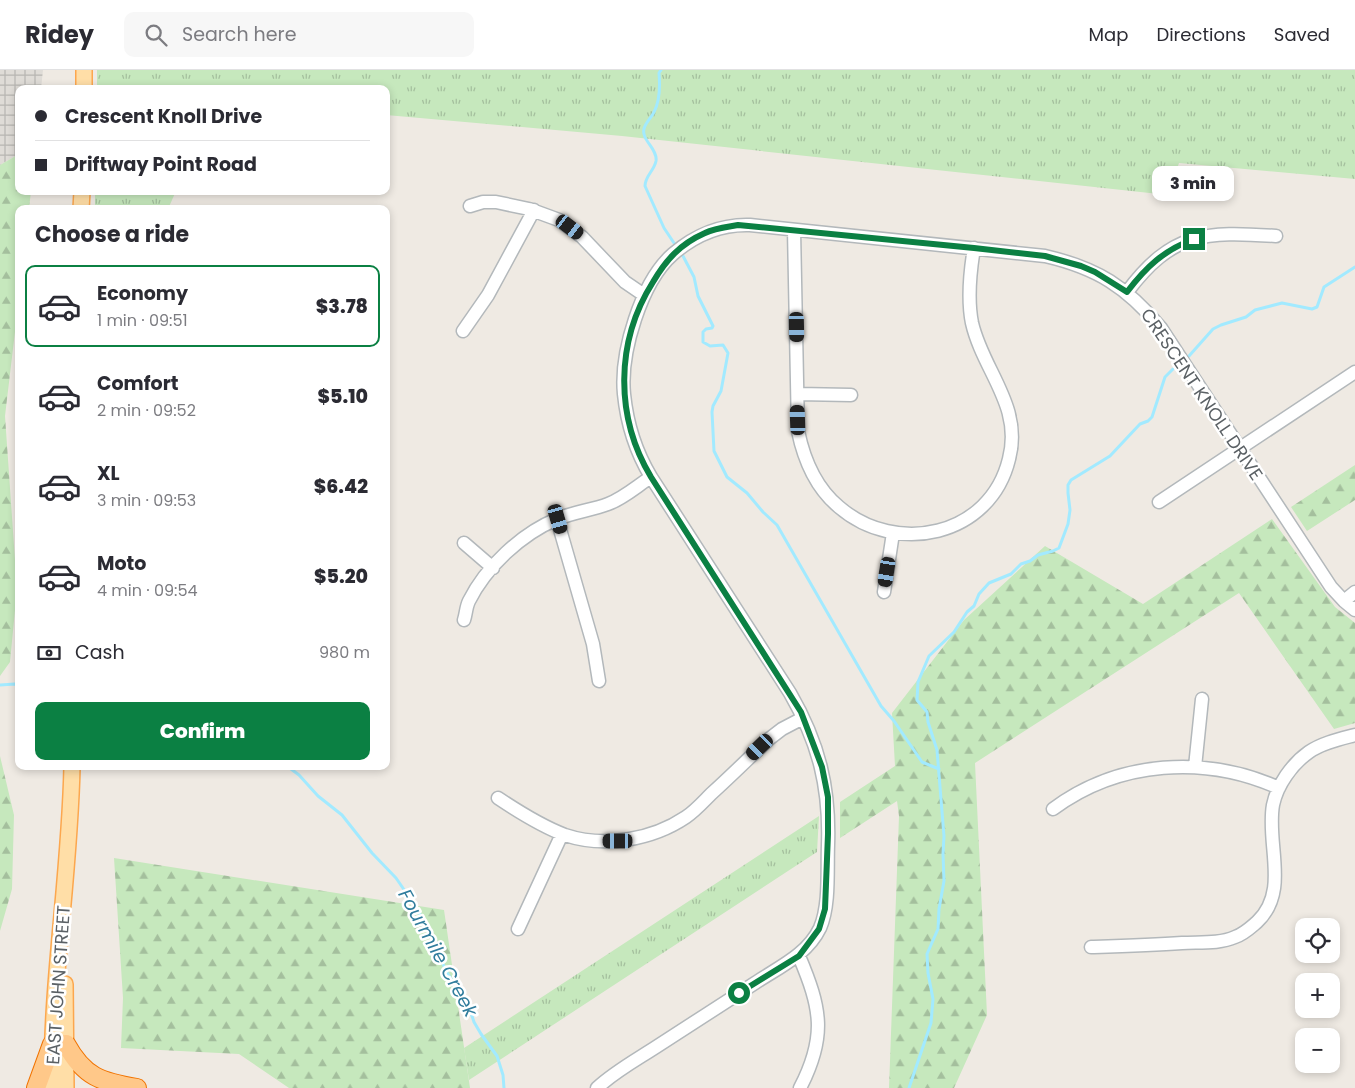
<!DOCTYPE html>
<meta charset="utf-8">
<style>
:root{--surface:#fff;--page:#f7f7f7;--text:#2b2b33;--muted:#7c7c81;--line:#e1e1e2;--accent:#0b8043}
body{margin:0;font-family:Poppins,sans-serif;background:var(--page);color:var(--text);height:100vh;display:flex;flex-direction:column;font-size:19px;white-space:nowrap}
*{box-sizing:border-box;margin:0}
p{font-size:16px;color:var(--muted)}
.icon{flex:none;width:28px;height:28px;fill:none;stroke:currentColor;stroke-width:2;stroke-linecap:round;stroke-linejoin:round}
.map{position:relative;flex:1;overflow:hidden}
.side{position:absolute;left:15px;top:135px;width:375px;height:565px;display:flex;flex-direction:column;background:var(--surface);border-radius:10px;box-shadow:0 2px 8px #0003}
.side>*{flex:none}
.guide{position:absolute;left:15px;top:15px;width:375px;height:110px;border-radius:10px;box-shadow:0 2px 8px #0003;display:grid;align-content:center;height:110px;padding:0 20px;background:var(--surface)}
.fabs{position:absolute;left:1295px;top:848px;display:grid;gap:10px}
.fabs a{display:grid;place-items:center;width:45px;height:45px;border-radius:10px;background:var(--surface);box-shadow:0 2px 8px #0003;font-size:25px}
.end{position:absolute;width:22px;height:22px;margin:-11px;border:6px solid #0b8043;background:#fff;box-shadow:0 0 0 2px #fff}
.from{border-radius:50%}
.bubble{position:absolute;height:35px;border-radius:10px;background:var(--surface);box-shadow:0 2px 8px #0003;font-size:16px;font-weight:800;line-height:35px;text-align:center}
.car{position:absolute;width:15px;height:30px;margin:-15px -8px;border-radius:6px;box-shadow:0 0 4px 1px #0007;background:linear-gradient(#222 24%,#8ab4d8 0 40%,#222 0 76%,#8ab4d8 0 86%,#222 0)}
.guide b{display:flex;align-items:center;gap:18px;height:48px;font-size:19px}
.guide b+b{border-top:1px solid var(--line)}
.guide i{width:12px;height:12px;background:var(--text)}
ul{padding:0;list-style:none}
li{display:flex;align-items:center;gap:15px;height:82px;margin:0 10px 8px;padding:0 10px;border:2px solid transparent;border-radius:10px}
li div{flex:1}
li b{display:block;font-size:19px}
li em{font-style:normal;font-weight:800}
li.on{border-color:var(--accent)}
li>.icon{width:45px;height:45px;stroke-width:1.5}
h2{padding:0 20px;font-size:22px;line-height:60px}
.pay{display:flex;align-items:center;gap:12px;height:55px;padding:0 20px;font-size:19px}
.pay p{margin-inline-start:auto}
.cta{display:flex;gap:10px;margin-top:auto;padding:10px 20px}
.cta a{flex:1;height:58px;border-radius:10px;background:var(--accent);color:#fff;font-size:20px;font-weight:800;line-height:58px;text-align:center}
header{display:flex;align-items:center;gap:30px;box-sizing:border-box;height:70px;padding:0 25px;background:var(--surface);border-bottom:1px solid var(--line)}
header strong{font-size:24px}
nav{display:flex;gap:28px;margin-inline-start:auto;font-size:18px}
.search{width:350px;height:45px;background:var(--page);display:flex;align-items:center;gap:12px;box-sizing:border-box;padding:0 18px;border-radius:10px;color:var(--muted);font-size:19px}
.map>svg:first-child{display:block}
.industrial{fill:url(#industrial-grid)}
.grass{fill:url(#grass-tufts)}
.forest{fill:url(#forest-firs)}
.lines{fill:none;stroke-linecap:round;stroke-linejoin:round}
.stream{stroke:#a2eaff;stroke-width:3}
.minor-casing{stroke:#b3b8bb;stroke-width:15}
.major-casing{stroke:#fca74e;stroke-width:18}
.highway-casing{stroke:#f17300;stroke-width:20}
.minor{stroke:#fff;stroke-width:12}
.major{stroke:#ffdea7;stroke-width:15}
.highway{stroke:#ffc889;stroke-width:18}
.route{stroke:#0b8043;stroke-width:6}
.labels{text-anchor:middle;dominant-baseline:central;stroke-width:5;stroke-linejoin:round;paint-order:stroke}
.street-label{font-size:18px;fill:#5b6165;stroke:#fff}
.water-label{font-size:19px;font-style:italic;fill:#317d9d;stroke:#fff}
</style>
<header>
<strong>Ridey</strong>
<div class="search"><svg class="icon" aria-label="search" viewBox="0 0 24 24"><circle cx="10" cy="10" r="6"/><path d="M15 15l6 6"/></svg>Search here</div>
<nav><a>Map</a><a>Directions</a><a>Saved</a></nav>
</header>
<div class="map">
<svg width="1355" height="1018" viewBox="0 0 1355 1018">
<defs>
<pattern id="industrial-grid" width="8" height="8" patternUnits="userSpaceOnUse" patternTransform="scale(1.25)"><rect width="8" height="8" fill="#dfdcd7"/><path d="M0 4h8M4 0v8" fill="none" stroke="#b8b6b2"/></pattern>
<pattern id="grass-tufts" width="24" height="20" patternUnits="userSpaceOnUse" patternTransform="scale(1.25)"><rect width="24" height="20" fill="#c6e8bd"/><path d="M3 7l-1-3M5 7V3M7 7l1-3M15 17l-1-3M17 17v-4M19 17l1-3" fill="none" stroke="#a4bf9d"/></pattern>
<pattern id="forest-firs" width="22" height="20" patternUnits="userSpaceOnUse" patternTransform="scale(1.25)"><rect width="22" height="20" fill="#c6e8bd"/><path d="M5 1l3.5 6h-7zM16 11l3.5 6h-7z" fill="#a4bf9d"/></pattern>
</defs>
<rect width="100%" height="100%" fill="#efeae3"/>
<path class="industrial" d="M0,0h43l-2,19h-22v65l-19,11z"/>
<path class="grass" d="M97,0h1258v109l-176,-16 -11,32 -546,-59 -236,-21v-26h-289z
M95,121h81l-8,18h-73z
M819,746l-2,36 -348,228 -5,-32z"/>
<path class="forest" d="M19,84v37h12l-2,18h-10v89l-14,118 12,173 -7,73 -10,14v-511z
M1355,395v35l-48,31 -16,-24z
M1272,449l63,88 20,16v100l-21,6 -95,-136 -264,170 12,252 -33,73h-65l10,-272 -2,-15 -57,37v-36l55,-36 -3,-53 72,-93 81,-74 98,58z
M0,686l14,59 -2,74 -12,42z
M114,788l330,52 26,178h-181l-50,-34 -118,-6 2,-50z"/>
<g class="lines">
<path class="stream" d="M661,0l-2,3c1,12 1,28 -5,39 -2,5 -9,11 -10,17 -3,11 14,20 12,32 -2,10 -11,15 -11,25l19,42 10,15
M683,186l11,21 4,19 15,30 -1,2 -6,1 -3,3v10l7,4 13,-1 5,8 -7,38 -8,15 -1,6 2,39 13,26 20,16 16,19 14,13 104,181 13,15 28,41 17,7
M1189,286l24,-27 8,-4 25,-8 9,-7 27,-7 30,6 5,-2 7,-20 31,-20
M0,615l15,-1 4,3
M287,696l12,9 19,21 24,19 30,38 24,25 20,29 15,28 15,36 23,36 5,15 7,12 16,22 6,19 1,13
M909,1018l22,-65 2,-24 -5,-26 -1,-19 11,-25 1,-20 5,-28 -1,-27 1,-18 -7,-86 -9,-28 -1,-10 -10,-12 1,-18 11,-26 25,-24 13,-20 7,-6 5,-12 10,-11 22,-9 10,-10 9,-3 8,-6 15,-4 6,-3 9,-24 2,-14 -2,-17v-8l3,-5 39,-24 30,-32 8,-3 4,-4 13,-40 8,-8"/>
<defs>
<path id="minor" d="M470,136l13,-4h13l33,7 30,11 23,17 43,45 19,13
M794,160l4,201c6,29 18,57 41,76 57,49 151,30 170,-48 14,-53 -26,-88 -37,-136 -5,-25 -2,-51 2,-75
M1127,222c45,-60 78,-61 149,-56
M463,261l25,-36 46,-85
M798,324l53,1
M1159,432l196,-130
M557,449l36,125 6,37
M464,473l29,25
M884,522l9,-59
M1344,531l11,-9
M464,550c2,-6 2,-13 5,-19 17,-34 52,-67 88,-82 17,-7 35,-9 51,-15 16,-6 29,-18 43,-27
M1195,697l7,-68
M498,728c21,14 43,28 67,37 39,13 87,5 121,-18 9,-6 17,-15 25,-23 20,-18 39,-37 58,-55l13,-10 21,-11
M1053,739c66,-49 153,-54 226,-21
M518,859l44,-95
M1091,877c30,-1 61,-2 91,-4 18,-1 37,1 53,-6 9,-3 15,-9 22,-15 33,-31 9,-78 16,-117 4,-20 19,-41 36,-53 13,-9 31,-13 46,-17
M799,886c22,52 28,80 1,132
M597,1018c17,-16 39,-28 59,-41 33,-21 66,-43 99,-64 24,-16 52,-28 65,-55 10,-23 7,-58 8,-83 2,-57 -9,-102 -38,-152l-139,-216c-15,-25 -24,-53 -27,-83 -4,-41 17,-112 49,-140 22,-19 49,-30 77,-29l295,31c52,12 82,31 116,72l170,259 13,14 11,9"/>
<path id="major" d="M84,19v-19
M81,139l1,-18
M65,914l1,104
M52,1018c-1,-107 18,-214 20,-322"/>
<path id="highway" d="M66,974c18,33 35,38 71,44
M36,1018l16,-44"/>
</defs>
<use href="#minor" class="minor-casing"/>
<use href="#major" class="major-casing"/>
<use href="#highway" class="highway-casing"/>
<use href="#minor" class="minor"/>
<use href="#major" class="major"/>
<use href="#highway" class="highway"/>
</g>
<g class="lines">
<path class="route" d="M739,923l60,-37 20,-27 6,-20 3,-75v-37l-6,-30 -21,-55 -150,-235c-36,-60 -36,-135 2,-195 13,-22 27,-38 52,-49 10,-5 22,-6 33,-8l236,23 71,8 36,10 14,6 32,20c19,-25 37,-42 67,-53"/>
</g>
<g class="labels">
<g class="street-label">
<text transform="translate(1202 324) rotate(56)">CRESCENT KNOLL DRIVE</text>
<text transform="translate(58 915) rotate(-86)">EAST JOHN STREET</text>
</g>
<g class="water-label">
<text transform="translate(438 883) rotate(61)">Fourmile Creek</text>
</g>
</g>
</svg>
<div class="fabs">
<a><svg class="icon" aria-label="locate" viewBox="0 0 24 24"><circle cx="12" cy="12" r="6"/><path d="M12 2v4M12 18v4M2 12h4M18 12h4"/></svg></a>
<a>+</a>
<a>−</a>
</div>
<i class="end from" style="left:739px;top:923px"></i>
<i class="end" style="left:1194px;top:169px"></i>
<div class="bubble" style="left:1152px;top:96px;width:82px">3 min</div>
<i class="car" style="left:570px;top:157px;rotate:127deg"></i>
<i class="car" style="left:797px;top:257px;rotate:179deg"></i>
<i class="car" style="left:798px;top:350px;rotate:358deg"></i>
<i class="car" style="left:558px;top:449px;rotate:164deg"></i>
<i class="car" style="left:887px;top:502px;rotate:189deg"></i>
<i class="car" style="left:760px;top:677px;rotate:226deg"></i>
<i class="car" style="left:618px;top:771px;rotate:270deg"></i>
<div class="guide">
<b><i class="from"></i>Crescent Knoll Drive</b>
<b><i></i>Driftway Point Road</b>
</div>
<section class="side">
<h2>Choose a ride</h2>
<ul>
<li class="on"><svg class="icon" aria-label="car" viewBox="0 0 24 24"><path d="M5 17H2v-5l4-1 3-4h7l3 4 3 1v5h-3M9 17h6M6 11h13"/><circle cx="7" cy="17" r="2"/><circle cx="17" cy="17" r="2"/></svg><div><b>Economy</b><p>1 min · 09:51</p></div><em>$3.78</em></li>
<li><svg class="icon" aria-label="car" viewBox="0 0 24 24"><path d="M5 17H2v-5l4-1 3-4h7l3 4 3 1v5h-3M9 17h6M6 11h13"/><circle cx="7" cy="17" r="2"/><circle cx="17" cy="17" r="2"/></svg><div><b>Comfort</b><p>2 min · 09:52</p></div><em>$5.10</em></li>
<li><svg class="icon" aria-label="car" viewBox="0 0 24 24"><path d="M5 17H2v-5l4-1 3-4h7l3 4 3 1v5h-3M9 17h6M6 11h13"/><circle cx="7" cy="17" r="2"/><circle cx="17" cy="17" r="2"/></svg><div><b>XL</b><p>3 min · 09:53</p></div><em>$6.42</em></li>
<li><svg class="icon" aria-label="car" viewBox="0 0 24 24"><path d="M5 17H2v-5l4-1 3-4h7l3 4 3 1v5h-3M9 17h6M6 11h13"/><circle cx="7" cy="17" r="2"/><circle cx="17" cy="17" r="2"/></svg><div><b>Moto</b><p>4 min · 09:54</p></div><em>$5.20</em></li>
</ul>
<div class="pay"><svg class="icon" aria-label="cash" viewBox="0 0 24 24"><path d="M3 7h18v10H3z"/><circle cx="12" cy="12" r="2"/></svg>Cash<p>980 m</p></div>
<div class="cta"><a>Confirm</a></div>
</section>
</div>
